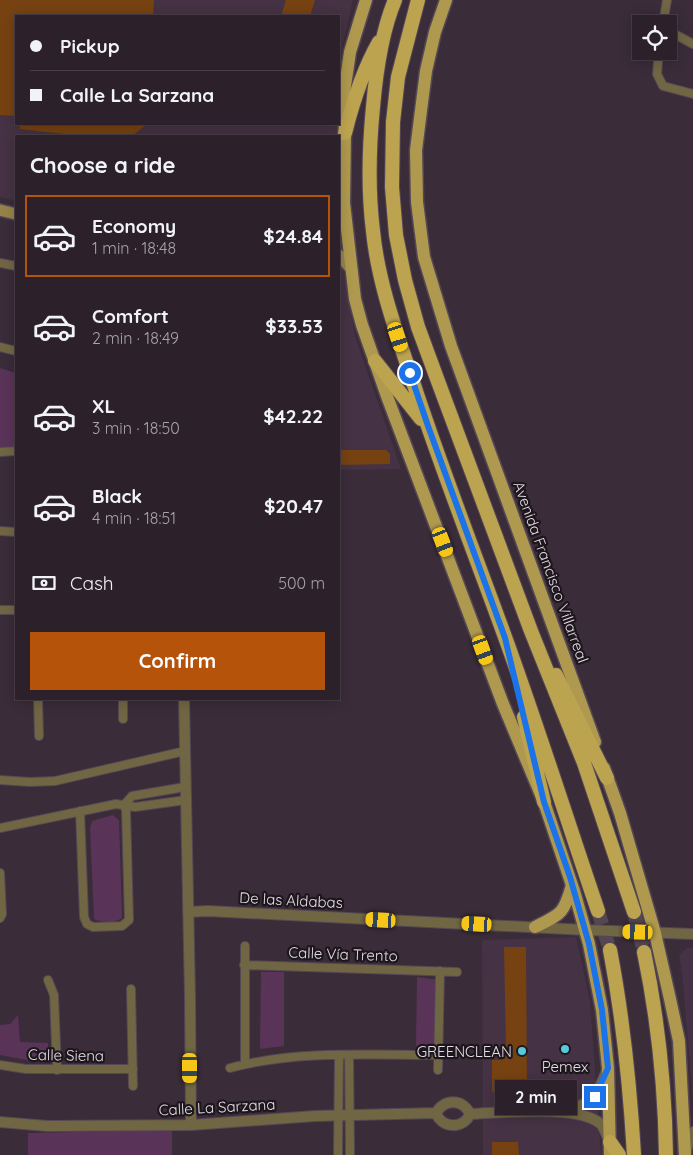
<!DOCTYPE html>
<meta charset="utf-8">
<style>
:root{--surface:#2c212b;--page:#342933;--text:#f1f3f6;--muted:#a6a3a9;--line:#483e47;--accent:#b45309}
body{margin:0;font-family:Quicksand,sans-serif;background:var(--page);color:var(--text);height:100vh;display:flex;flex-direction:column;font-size:19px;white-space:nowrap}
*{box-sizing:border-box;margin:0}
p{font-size:16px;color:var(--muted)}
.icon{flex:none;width:28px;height:28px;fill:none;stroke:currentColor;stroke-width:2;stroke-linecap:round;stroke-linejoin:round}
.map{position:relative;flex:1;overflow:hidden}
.details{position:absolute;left:15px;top:135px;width:325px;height:565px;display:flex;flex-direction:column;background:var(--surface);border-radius:0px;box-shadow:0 2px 12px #0003,0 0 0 1px var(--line)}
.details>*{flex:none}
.hud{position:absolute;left:15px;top:15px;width:325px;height:110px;border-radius:0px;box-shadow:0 2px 12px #0003,0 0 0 1px var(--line);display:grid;align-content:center;height:110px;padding:0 15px;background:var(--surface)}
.controls{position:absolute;left:632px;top:15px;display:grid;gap:10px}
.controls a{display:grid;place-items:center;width:45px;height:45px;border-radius:0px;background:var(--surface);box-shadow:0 2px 12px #0003,0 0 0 1px var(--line);font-size:25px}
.end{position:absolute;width:22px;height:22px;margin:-11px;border:6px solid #1a73e8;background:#fff;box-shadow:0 0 0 2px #fff}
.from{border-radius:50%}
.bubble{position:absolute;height:35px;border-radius:0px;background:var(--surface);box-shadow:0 2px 12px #0003,0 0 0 1px var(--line);font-size:16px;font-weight:700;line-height:35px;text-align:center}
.car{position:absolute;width:15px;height:30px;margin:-15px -8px;border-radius:6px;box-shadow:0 0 4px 1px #0007;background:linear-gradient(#f5c518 24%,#345 0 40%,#f5c518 0 76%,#345 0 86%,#f5c518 0)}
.hud b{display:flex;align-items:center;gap:18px;height:48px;font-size:19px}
.hud b+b{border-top:1px solid var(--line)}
.hud i{width:12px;height:12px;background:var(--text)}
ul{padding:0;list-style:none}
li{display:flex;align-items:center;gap:15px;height:82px;margin:0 10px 8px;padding:0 5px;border:2px solid transparent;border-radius:0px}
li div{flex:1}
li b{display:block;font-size:19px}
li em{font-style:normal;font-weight:700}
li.current{border-color:var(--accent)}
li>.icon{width:45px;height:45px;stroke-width:1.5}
h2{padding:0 15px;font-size:22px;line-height:60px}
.pay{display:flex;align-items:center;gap:12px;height:55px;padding:0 15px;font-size:19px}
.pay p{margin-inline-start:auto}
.primary-button{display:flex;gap:10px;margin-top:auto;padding:10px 15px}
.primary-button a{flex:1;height:58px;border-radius:0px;background:var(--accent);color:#fff;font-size:20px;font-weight:700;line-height:58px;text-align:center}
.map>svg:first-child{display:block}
.built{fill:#453244}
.green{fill:#5a3359}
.building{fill:#764211}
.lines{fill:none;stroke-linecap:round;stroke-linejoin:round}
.trunk-tunnel{stroke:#544653;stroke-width:14;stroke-dasharray:14 7;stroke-linecap:butt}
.minor-casing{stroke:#554855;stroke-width:10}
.tertiary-casing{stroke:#554855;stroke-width:12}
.secondary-casing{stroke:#554855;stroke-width:14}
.primary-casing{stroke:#554855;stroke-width:15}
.trunk-casing{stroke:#554855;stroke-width:16}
.minor{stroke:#716643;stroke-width:8}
.tertiary{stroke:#716643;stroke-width:10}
.secondary{stroke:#94834a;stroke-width:11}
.primary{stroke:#af994e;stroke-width:12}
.trunk{stroke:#bca34f;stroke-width:14}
.route{stroke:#1a73e8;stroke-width:6}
.poi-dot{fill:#55cade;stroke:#1d171d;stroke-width:2}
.labels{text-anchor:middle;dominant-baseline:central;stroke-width:4.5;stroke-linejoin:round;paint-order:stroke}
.street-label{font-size:15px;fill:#e5dce5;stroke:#1d171d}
.poi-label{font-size:15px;fill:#e5dce5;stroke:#1d171d;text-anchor:end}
</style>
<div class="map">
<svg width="693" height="1155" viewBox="0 0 693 1155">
<rect width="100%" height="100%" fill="#3a2c39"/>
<path class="built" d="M0,0h353l-14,61v-45h-323v108h322v12h-322v65l-16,-4z
M339,265l4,2 12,69 46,133 -62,1z
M576,937l14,64 11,154h-118l-1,-215z
M687,948h6v150l-11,-126 -3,-17z"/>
<path class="green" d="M0,368l16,5v74h-16z
M113,815l6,5 3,98c-7,5 -20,5 -28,1l-4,-91 2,-7z
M261,972h23v74l-24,3z
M417,977l21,3 1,66h-23z
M18,1015l2,27 28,1 1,18 -22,-1 -27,-5v-30l10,-1z
M172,1130v25h-144v-22z"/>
<path class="building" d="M0,0h154l-1,16h-137v100l-16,-1z
M286,0h29l-5,16h-29z
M20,124h127l-15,12h-50l-62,-7z
M339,450h47l4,4v10l-51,1z
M504,947h22l1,144 -35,1v-32h10v-9h4z
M492,1142h26l1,13h-27z"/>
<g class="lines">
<path class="trunk-tunnel" d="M598,911l12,39
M634,912l10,40"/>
<defs>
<path id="minor" d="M663,24l4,-24
M669,31l24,13
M659,51l-2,23 6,12 30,8
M0,263l16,3
M0,347l16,4
M0,452l16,-1
M0,531l16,1
M0,610h16
M38,699l1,37
M123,719v-20
M0,780l30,2 25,-1 130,-30
M124,805l8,-9 53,-9
M80,811l4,106 3,7 6,3 29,-1 7,-6 -3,-110 -2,-5
M0,828l116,-24 19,3 51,-7
M0,873l2,41 -2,4
M244,965l213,7
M48,980l6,15 3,75
M131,989l2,97
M349,1055l1,100
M245,1064v-118
M0,1065l26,4h107
M230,1068c65,-18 142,-13 210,-13
M438,1070l2,-99
M688,1148l5,-17
M338,1155l1,-99"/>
<path id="tertiary" d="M184,699l6,297 1,129
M188,912l20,-1 378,19 107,4
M567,1111c28,-10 29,-13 40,-41
M436,1113c6,16 28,16 34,1
M436,1113c9,-15 27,-14 34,1
M470,1114c30,-1 109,-10 131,10 3,3 5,10 7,14
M0,1122l47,4 144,-1 124,-9 121,-3"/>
<path id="secondary" d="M0,210l16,4
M339,255l13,15"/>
<path id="primary" d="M366,0l-16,52 -7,48 2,33 -1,70 11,96 7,26 26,74 115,305 41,98 30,89 15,53 13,66 6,58 2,87
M446,0l-11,32 -9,39 -10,79 1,52 7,55 27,89 144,396
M604,768l16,45 35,120 15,66 9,42 6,114
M535,927c26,-13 29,-13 37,-42"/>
<path id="trunk" d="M395,0c-14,33 -19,72 -22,107 -4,41 -5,84 0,124 5,51 23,100 39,148 27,83 59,165 89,247 35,95 65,191 97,285
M418,0l-20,77 -5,45 -1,65 4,48 9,45 13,47 21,57 92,247 53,132 50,149
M345,133c8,-32 18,-63 34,-91
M375,361l46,58
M556,675l51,103
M524,717l20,85
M610,950c13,68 20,136 24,205
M644,952c14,67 21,135 22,203
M610,1142l9,13"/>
</defs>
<use href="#minor" class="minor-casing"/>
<use href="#tertiary" class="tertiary-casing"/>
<use href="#secondary" class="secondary-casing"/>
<use href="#primary" class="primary-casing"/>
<use href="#trunk" class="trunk-casing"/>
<use href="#minor" class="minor"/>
<use href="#tertiary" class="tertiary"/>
<use href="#secondary" class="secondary"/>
<use href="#primary" class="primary"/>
<use href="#trunk" class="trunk"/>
</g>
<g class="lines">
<path class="route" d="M410,373l18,53 77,212 39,164 26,75 19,67 13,66 6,58 -13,29"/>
</g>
<g class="poi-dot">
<circle cx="565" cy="1049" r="5"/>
<circle cx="522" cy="1051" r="5"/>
</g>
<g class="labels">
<g class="street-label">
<text transform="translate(551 572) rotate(70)">Avenida Francisco Villarreal</text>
<text transform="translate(291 900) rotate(3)">De las Aldabas</text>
<text transform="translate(343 954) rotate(2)">Calle Vía Trento</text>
<text transform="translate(66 1055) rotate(1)">Calle Siena</text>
<text transform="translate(217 1107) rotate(-3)">Calle La Sarzana</text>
</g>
<g class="poi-label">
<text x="512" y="1051">GREENCLEAN</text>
<text x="565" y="1066" text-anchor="middle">Pemex</text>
</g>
</g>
</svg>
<div class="controls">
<a><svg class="icon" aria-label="locate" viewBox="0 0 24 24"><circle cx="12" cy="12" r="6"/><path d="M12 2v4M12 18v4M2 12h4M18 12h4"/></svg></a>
</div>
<i class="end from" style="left:410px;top:373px"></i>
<i class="end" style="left:595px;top:1097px"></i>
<div class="bubble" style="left:495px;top:1080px;width:82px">2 min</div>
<i class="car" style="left:398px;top:337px;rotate:162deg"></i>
<i class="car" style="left:443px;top:542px;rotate:159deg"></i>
<i class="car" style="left:483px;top:650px;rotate:160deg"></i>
<i class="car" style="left:381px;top:920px;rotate:273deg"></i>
<i class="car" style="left:477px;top:924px;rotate:273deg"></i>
<i class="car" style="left:638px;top:932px;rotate:272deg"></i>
<i class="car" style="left:190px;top:1068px;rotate:180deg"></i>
<div class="hud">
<b><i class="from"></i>Pickup</b>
<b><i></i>Calle La Sarzana</b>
</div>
<section class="details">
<h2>Choose a ride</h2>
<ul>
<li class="current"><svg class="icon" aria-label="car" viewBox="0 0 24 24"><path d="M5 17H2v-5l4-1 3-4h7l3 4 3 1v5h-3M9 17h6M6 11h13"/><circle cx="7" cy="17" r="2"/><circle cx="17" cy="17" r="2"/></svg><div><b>Economy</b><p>1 min · 18:48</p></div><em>$24.84</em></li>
<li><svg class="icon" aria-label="car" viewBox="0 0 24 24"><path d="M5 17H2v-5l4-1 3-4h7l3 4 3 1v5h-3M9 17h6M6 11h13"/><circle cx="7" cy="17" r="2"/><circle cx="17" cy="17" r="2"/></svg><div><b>Comfort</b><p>2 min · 18:49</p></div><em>$33.53</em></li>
<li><svg class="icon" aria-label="car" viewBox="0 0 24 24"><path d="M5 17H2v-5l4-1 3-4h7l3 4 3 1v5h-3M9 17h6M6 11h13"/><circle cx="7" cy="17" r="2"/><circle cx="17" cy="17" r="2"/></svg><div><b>XL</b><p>3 min · 18:50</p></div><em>$42.22</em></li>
<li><svg class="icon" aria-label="car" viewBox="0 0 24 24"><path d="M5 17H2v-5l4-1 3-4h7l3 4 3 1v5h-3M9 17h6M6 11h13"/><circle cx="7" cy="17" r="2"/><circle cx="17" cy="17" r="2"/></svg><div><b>Black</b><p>4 min · 18:51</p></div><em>$20.47</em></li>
</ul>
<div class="pay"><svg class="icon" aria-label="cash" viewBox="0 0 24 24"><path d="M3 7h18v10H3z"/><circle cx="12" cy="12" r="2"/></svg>Cash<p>500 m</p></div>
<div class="primary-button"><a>Confirm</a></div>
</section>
</div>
